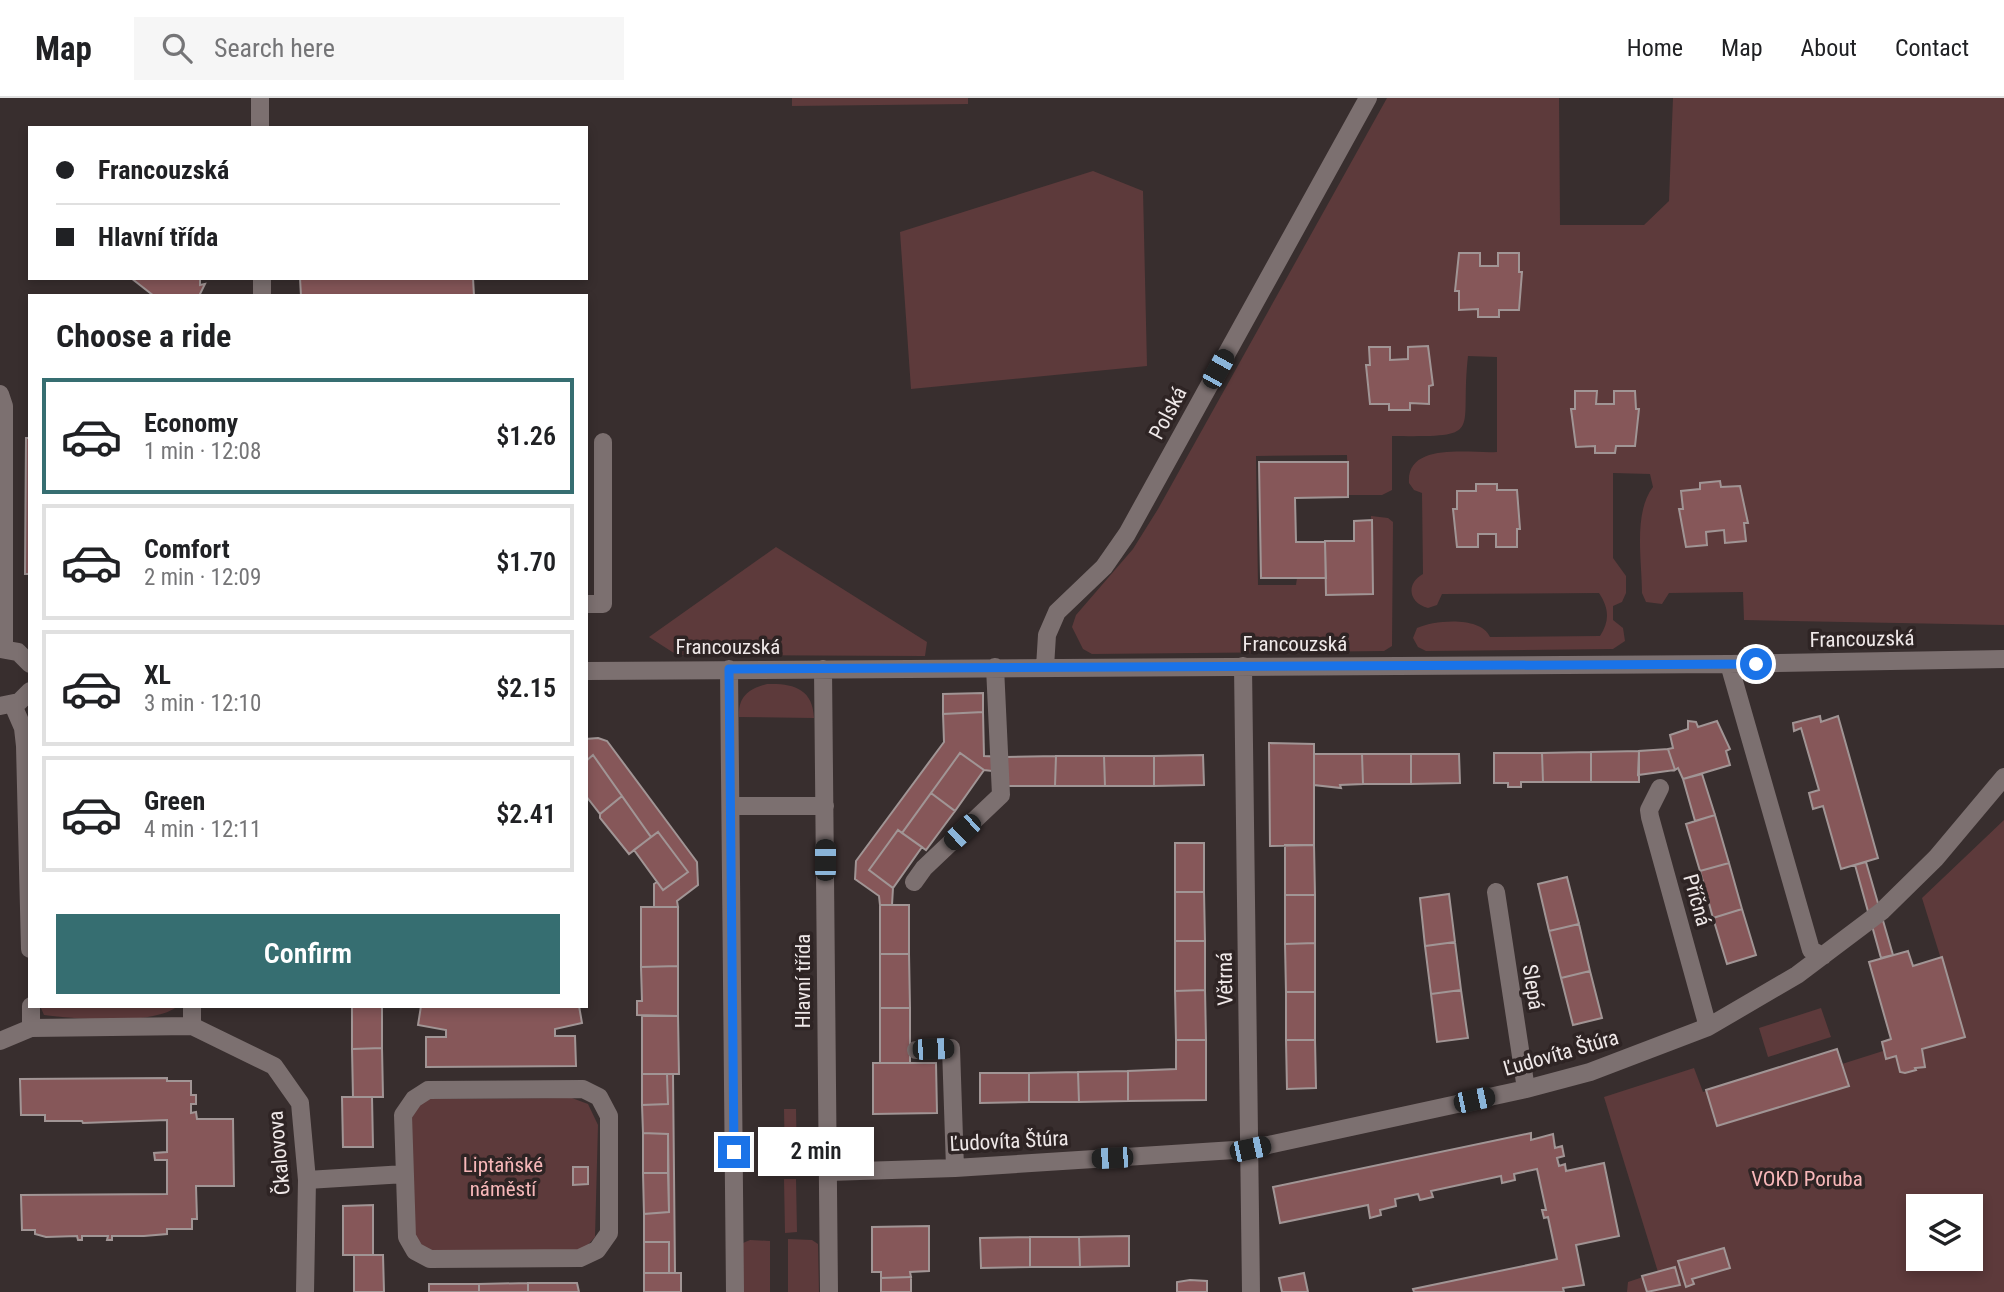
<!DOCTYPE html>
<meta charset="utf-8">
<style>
:root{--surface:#fff;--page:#f6f6f6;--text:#202124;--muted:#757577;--line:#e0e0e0;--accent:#366e71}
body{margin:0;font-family:"Roboto Condensed",sans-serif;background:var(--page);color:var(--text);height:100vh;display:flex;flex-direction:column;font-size:26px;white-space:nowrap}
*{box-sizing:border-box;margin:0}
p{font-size:23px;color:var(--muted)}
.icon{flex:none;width:38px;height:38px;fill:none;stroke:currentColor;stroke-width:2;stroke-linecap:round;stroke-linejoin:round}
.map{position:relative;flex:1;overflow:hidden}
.panel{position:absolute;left:28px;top:196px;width:560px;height:714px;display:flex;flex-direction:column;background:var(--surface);border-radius:0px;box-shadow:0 4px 10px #0003}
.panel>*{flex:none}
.hud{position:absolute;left:28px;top:28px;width:560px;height:154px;border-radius:0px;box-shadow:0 4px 10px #0003;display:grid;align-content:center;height:154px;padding:0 28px;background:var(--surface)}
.buttons{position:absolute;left:1906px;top:1096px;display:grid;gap:14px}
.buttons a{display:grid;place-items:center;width:77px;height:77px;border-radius:0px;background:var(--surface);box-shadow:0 4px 10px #0003;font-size:35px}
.end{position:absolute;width:32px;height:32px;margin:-16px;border:9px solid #1a73e8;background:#fff;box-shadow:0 0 0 4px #fff}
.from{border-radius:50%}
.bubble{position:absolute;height:49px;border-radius:0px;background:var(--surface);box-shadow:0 4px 10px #0003;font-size:23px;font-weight:600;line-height:49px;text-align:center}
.car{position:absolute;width:21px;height:42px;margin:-21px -10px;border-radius:9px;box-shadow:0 0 5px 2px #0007;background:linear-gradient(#222 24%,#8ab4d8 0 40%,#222 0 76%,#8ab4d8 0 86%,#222 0)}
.hud b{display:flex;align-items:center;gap:24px;height:66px;font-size:26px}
.hud b+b{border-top:2px solid var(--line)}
.hud i{width:18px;height:18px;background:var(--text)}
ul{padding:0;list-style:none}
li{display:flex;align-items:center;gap:21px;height:116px;margin:0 14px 10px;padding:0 14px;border:4px solid var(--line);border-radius:0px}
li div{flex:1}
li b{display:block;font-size:26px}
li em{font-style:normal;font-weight:600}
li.selected{border-color:var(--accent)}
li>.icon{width:63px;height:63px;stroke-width:1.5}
h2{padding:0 28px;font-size:32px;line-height:84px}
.cta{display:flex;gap:14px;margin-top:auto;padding:14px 28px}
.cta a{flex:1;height:80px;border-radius:0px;background:var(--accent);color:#fff;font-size:28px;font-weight:600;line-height:80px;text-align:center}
header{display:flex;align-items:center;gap:42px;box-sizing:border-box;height:98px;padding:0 35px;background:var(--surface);border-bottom:2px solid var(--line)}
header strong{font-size:33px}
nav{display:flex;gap:38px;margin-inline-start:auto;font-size:24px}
.search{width:490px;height:63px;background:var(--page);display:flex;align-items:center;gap:18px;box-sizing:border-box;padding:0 24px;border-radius:0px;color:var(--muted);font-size:26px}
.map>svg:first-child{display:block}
.green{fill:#5d3a3b;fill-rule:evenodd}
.building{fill:#865759;stroke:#a19595;stroke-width:2}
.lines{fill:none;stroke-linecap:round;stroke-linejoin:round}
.minor{stroke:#7c7070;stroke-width:18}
.route{stroke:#1a73e8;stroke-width:9}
.labels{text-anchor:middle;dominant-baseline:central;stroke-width:7;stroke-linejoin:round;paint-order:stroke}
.street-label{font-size:21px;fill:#efe8e8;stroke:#2e2424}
.park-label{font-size:21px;fill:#f7b7b9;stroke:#2e2424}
</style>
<header>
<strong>Map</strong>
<div class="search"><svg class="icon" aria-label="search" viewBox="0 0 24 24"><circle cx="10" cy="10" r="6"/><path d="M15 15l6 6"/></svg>Search here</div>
<nav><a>Home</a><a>Map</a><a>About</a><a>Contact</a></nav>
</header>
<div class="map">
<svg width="2004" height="1194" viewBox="0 0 2004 1194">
<rect width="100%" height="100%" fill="#382e2e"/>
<path class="green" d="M792,0h176v6l-176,2z
M1387,0h172l1,127h84l25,-24 4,-103h331v527l-260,-5 -1,-28 -74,1 -7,11 -16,-2 -4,-9c0,-32 -9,-80 11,-106l-3,-13 -37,-1v85l13,18v17l-4,9 -9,4v14l10,8 2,13 -12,8 -187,2 -8,-4 -5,-9 4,-10c18,-8 64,-12 73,9l110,-1c10,-15 9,-28 -1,-43l-157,1 -5,11 -9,3c-20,-5 -22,-25 -5,-34l-1,-81 -8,-3 -5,-7c-3,-42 63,-29 88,-31v-95l-29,-1c-9,79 19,81 -76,80v54l-10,5h-34l-1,-40 -91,1 2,129h38l1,-7h29v16h46l-1,-78 17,2 5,4 -1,124 -8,5 -292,3 -9,-5 -11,-22 4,-12 57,-66 25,-40z
M1093,73l50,20 4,175 -236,23 -11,-157z
M776,449l151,95 -2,14 -248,-1 -28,-18z
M767,586c25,-1 46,4 47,34l-75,-1c-1,-20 9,-28 28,-33z
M2004,722v472h-377l1,-10 30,-10 -54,-175 90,-29 9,24 134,-41 5,13 41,-13 -2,-8 10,-3 -22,-77 39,-11 5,15 28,-8 -19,-61zM1918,1108h52v52h-52z
M40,908h138c-24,20 -103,13 -134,9z
M1821,910l10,29 -63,20 -9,-29z
M572,1000l16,6 10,21 -3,112 -10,11 -17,7 -135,1 -23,-22 -1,-111 6,-14 10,-10z
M784,1011h12l1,56h-12z
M784,1081h12l1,53 -12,1z
M788,1141l24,1 6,4 1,48h-31z
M750,1142l20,1v51h-27v-49z"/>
<path class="building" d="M1459,155h21v13h18v-13h21v19h3l-3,38h-20v7h-21v-8l-19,1v-19h-4z
M131,180h69v7l5,-1 -6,12h-45z
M300,180h173l1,18h-173z
M1428,248l5,39 -4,1v18l-19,-1v7h-21v-6h-19l-4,-39h4l-1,-18h21v13l18,-1v-12z
M1575,293h22l-1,13h18v-13h21l1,18h3l-4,37h-19l-1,7h-20v-7l-19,1 -5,-38h4z
M26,340h4v136h-5z
M1259,364h89v35l-53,1 1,44h29l1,36h-65z
M1720,383l1,6 19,-1 8,37h-4l2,18 -21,2 -1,-13 -18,2 1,13 -21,2 -7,-38h4l-2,-18 19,-2v-6z
M1476,386h21v6h20l3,39h-3v18h-21v-13h-18v13h-21l-4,-38h4v-18h19z
M1372,422l1,74 -47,1 -1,-54h29v-20z
M983,595v19l-40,2v-20z
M983,614l1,44 22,1 -14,14 -8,-1 -24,-17 -58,80 -4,-3 -29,40 24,18 -1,17h-12l-1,-9 -24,-17 1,-18 88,-119 -1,-28z
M1820,618l1,6 17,-6 40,142 -37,11 -18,-63 -10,3 -4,-16 10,-3 -18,-62 -7,3 -1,-8z
M1688,623l8,1 2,5 19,-6 13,28 -4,2 4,14 -47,14 -5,-11 -3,2 -7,-21 5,-1 -3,-13 18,-6z
M598,640l9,3 90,121 1,23 -21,16 1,6h-24v-23l3,-2 6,8 25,-18 -30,-40 -7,5 -58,-82 -7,6v-22z
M1269,645l45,1v101l-44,1z
M1668,651l7,21 -37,5 1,-24z
M1639,653v31h-48v-30z
M1591,654v30h-48l-1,-29z
M960,655l24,17 -29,41 -24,-18z
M1494,655h48l1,29h-22v5h-13v-4h-14z
M1314,656h48l1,30 -23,1 1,3 -27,-3z
M1362,656h49v30h-48z
M1411,656h48l1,29 -49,1z
M593,657l29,41 -22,18 -14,-18v-35z
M1203,657l1,30 -50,1v-30z
M1056,658l-1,30h-48l-1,-29z
M1056,658h48l1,30h-50z
M1104,658h50v30h-49z
M1702,676l13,41 -20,6 -12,-42z
M931,695l24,18 -29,39 -24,-17z
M622,698l29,41 -22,17 -29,-36v-4z
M1715,717l14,48 -29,8 -14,-47z
M898,732l24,17 -29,41 -24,-18z
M658,734l30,40 -25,18 -29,-40z
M1175,745h29v49h-29z
M1285,747h29l1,50h-30z
M1866,764l27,93 -12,3 -26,-93z
M1729,765l13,46 -29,9 -13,-47z
M1567,779l12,47 -30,7 -11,-47z
M1175,794h29l1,49h-30z
M1449,796l6,48 -30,4 -5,-48z
M1285,797h30v48l-30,1z
M880,807h29v49h-29z
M641,809h37v59l-37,1z
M1742,811l14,46 -29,9 -14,-46z
M1579,826l11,47 -29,7 -12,-47z
M1175,843h30v49l-30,1z
M1455,844l6,48 -30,4 -6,-48z
M1315,845v49h-29l-1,-48z
M1908,853l5,15 29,-9 23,80 -43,12 3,18 -10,1 1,2 -11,3 -5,-1 -4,-16 -10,3 -4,-17 9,-3 -22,-77z
M880,856h29l1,54h-30z
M678,868v50l-41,-1v-14h5l-1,-34z
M1590,873l12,47 -29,7 -12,-47z
M1205,892l1,50h-30l-1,-49z
M1461,892l7,48 -31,4 -6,-48z
M1286,894h29v48h-29z
M352,908h30v42l-30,1z
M421,908h158l3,17 -27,6v7h20l1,30 -150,1v-30h20v-7l-28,-5z
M880,910h30v55h-30z
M642,918h36l1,58h-37z
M1176,942h30v60l-78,1v-30l48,-2z
M1286,942h29l1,48 -29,1z
M382,950l1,49h-30l-1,-48z
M1837,951l12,37 -132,40 -11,-36z
M873,965h63l1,50 -64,1z
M1128,973v30l-49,1 -1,-30z
M1078,974l1,30h-50v-29z
M980,975h49v29l-49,1z
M642,976h25l1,30 -26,1z
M667,976h6l2,199h-6v-31h-25v-28l25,-2 -1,-78 -25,-1 -1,-28 26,-1z
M167,980v3h24v14h5v9h-5v9l5,-1 1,7h36l1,67h-38l1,33h-5v10h-25v5l-23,2h-32v4h-5l1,-4h-26v4h-4l-1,-4 -31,1 -11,-3v-4h-13l-1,-35 146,-1v-34h-12l-1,-7 13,-1v-32l-84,3 -1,-2h-37v-6h-24l-1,-36z
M342,999h30l1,50h-30z
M643,1035l25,1v39h-25z
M1531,1035v7l22,-6 2,14 7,-2 2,10 -7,2 2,8 6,-2 1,7 38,-8 15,73 -43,9 8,40 -21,3 1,4h-150l-1,-3 144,-30 -9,-42 -4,1 -2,-8h4l-9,-41 -23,5 1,6 -13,3 -1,-7 -70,15 2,6 -13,3 -2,-6 -23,5 1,7 -16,4 1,5 -11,3 -2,-13 -88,18 -7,-36z
M573,1069h15v17l-15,1z
M643,1075h25l1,39 -25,2z
M373,1107v50h-30v-49z
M929,1128v45l-19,1 1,5 -30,1v-6h-9v-45z
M1129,1138v30l-49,1 -1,-30z
M1030,1139v30l-49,1 -1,-30z
M1030,1139h49l1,30h-50z
M644,1144h25v31h-25z
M1724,1150l6,20 -38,11 2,5 -8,3 -8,-26z
M354,1157h29l1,37h-30z
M1675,1169l5,18 -33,7 -5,-16z
M644,1175h37v19h-37z
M1304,1175l4,19h-26l-3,-14z
M911,1179v15h-30v-14z
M1190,1182l17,1v11h-30v-10z
M528,1185v9h-49v-8z
M528,1185h49l2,9h-51z
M429,1186h50v8h-50z"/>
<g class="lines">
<path class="minor" d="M260,0v30
M262,180v18
M0,296l4,12v243
M586,506h17v-162
M0,551l18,3 12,12
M1729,566l82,286 12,6
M1243,568l8,626
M1045,569l2,-32 10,-23 47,-45 23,-33 241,-436
M729,571l6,623
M823,571l6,623
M586,573l1143,-7 275,-5
M13,607l10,23 2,18 5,203
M0,608l19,-4 11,-11
M1660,690l-11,22 1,7 58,210
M731,708h94
M914,784l10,-14 77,-73 -6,-128
M1496,794l30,197
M31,908v22
M192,908v20
M0,943l31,-13 161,-2 82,40 26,37 7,77 -2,112
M916,952l35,-2 4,120
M583,991l16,8 10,19v117l-12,17 -17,8 -150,1 -15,-8 -8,-14 -4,-122 11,-16 14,-9z
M828,1074l127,-4 295,-19 276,-60 64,-17 118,-45 89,-52 85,-64 54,-53 68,-81
M307,1082l98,-6"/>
</g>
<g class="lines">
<path class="route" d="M734,1054l-5,-483 1027,-5"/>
</g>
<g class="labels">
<g class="street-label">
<text transform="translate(1168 315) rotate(-62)">Polská</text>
<text transform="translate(1862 541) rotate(-1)">Francouzská</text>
<text x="1295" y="546">Francouzská</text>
<text x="728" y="549">Francouzská</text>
<text transform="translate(1697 802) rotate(74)">Příčná</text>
<text transform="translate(1225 881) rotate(-91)">Větrná</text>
<text transform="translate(803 883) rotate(-90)">Hlavní třída</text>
<text transform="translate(1533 889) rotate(81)">Slepá</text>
<text transform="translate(1561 955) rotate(-16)">Ľudovíta Štúra</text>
<text transform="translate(1009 1043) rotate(-3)">Ľudovíta Štúra</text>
<text transform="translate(279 1055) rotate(-95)">Čkalovova</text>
</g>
<g class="park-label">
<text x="503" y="1067">Liptaňské<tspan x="503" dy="24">náměstí</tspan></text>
<text x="1807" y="1081">VOKD Poruba</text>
</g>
</g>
</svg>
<div class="buttons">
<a><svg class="icon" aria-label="layers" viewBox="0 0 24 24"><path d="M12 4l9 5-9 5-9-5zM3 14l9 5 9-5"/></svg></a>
</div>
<i class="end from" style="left:1756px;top:566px"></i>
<i class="end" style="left:734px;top:1054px"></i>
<div class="bubble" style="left:758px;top:1029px;width:116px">2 min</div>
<i class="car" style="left:1218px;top:271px;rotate:29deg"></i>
<i class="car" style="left:962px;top:734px;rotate:227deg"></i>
<i class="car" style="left:825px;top:762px;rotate:0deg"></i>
<i class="car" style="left:933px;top:951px;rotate:88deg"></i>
<i class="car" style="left:1474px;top:1002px;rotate:78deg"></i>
<i class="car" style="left:1250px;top:1051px;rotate:78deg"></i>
<i class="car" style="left:1112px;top:1060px;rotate:267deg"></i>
<div class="hud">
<b><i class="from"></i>Francouzská</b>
<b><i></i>Hlavní třída</b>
</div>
<section class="panel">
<h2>Choose a ride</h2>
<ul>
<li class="selected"><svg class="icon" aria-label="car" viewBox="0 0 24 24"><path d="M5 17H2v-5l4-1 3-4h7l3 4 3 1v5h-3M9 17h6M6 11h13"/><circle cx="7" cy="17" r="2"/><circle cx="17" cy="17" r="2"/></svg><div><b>Economy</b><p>1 min · 12:08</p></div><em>$1.26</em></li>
<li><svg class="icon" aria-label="car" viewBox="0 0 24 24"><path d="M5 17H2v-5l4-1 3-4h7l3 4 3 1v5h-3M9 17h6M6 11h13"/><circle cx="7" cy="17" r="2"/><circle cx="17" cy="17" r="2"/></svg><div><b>Comfort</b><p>2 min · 12:09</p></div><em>$1.70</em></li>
<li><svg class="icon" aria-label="car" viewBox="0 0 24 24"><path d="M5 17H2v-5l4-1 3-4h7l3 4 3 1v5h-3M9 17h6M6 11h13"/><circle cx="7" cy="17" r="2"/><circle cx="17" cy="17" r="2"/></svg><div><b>XL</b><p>3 min · 12:10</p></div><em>$2.15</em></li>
<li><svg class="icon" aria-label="car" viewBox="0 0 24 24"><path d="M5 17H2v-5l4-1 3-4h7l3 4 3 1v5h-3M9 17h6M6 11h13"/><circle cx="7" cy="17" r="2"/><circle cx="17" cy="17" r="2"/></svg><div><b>Green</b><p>4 min · 12:11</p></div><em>$2.41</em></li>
</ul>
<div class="cta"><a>Confirm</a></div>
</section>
</div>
